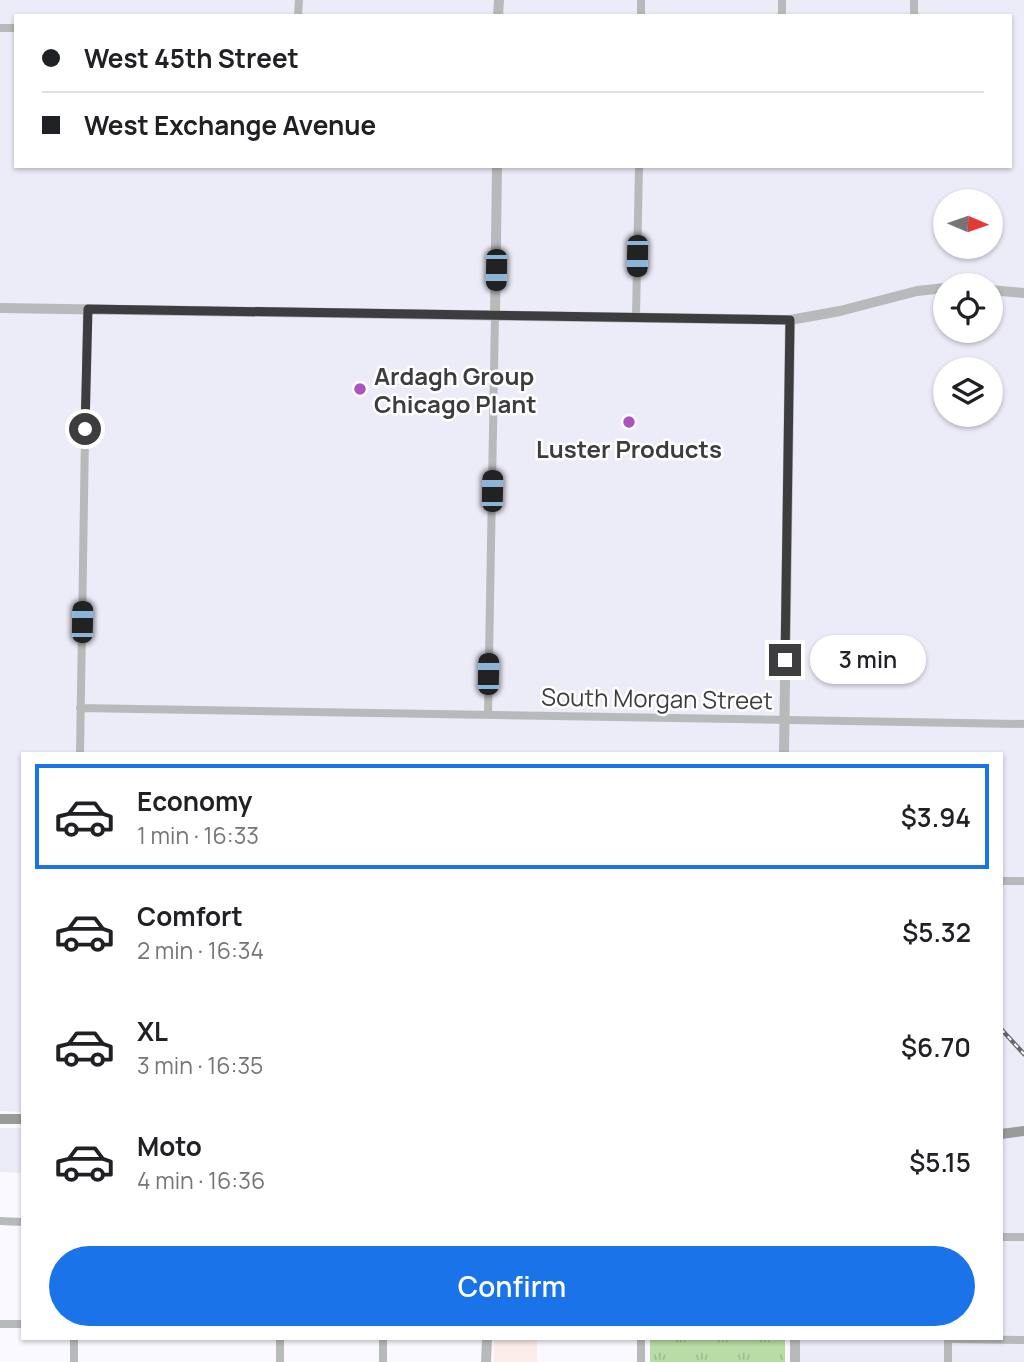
<!DOCTYPE html>
<meta charset="utf-8">
<style>
:root{--surface:#fff;--page:#f2f2f2;--text:#202124;--muted:#757577;--line:#e0e0e0;--accent:#1a73e8}
body{margin:0;font-family:Manrope,sans-serif;background:var(--page);color:var(--text);height:100vh;display:flex;flex-direction:column;font-size:26px;white-space:nowrap}
*{box-sizing:border-box;margin:0}
p{font-size:23px;color:var(--muted)}
.icon{flex:none;width:38px;height:38px;fill:none;stroke:currentColor;stroke-width:2;stroke-linecap:round;stroke-linejoin:round}
.map{position:relative;flex:1;overflow:hidden}
.drawer{position:absolute;left:21px;top:752px;width:982px;height:588px;display:flex;flex-direction:column;background:var(--surface);border-radius:0px;box-shadow:0 2px 5px #0004}
.drawer>*{flex:none}
.hud{position:absolute;left:14px;top:14px;width:998px;height:154px;border-radius:0px;box-shadow:0 2px 5px #0004;display:grid;align-content:center;height:154px;padding:0 28px;background:var(--surface)}
.needle{width:46px;rotate:92deg}
.fabs{position:absolute;left:933px;top:189px;display:grid;gap:14px}
.fabs a{display:grid;place-items:center;width:70px;height:70px;border-radius:50%;background:var(--surface);box-shadow:0 2px 5px #0004;font-size:35px}
.end{position:absolute;width:32px;height:32px;margin:-16px;border:9px solid #3d3d3f;background:#fff;box-shadow:0 0 0 4px #fff}
.from{border-radius:50%}
.bubble{position:absolute;height:49px;border-radius:24px;background:var(--surface);box-shadow:0 2px 5px #0004;font-size:23px;font-weight:600;line-height:49px;text-align:center}
.car{position:absolute;width:21px;height:42px;margin:-21px -10px;border-radius:9px;box-shadow:0 0 5px 2px #0007;background:linear-gradient(#222 24%,#8ab4d8 0 40%,#222 0 76%,#8ab4d8 0 86%,#222 0)}
.hud b{display:flex;align-items:center;gap:24px;height:66px;font-size:26px}
.hud b+b{border-top:2px solid var(--line)}
.hud i{width:18px;height:18px;background:var(--text)}
ul{padding:12px 0 0;list-style:none}
li{display:flex;align-items:center;gap:21px;height:105px;margin:0 14px 10px;padding:0 14px;border:4px solid transparent;border-radius:0px}
li div{flex:1}
li b{display:block;font-size:26px}
li em{font-style:normal;font-weight:600}
li.selected{border-color:var(--accent)}
li>.icon{width:63px;height:63px;stroke-width:1.5}
.cta{display:flex;gap:14px;margin-top:auto;padding:14px 28px}
.cta a{flex:1;height:80px;border-radius:42px;background:var(--accent);color:#fff;font-size:28px;font-weight:600;line-height:80px;text-align:center}
.map>svg:first-child{display:block}
.commercial{fill:#fbece8}
.built{fill:#ecebf8;fill-rule:evenodd}
.park{fill:url(#park-tufts)}
.lines{fill:none;stroke-linecap:round;stroke-linejoin:round}
.minor{stroke:#b7baba;stroke-width:8}
.tertiary{stroke:#b7baba;stroke-width:10}
.secondary{stroke:#979b9a;stroke-width:10}
.rail-casing{stroke:#68686b;stroke-width:4.5}
.rail{stroke:#fff;stroke-width:2;stroke-dasharray:5;stroke-linecap:butt}
.route{stroke:#3d3d3f;stroke-width:9}
.poi-dot{fill:#ad53be;stroke:#fff;stroke-width:2.5}
.labels{text-anchor:middle;dominant-baseline:central;stroke-width:5;stroke-linejoin:round;paint-order:stroke}
.poi-label{font-size:24px;font-weight:bold;fill:#3d3d3f;stroke:#fff;text-anchor:start}
.street-label{font-size:24px;fill:#3d3d3f;stroke:#fff}
</style>
<div class="map">
<svg width="1024" height="1362" viewBox="0 0 1024 1362">
<defs>
<pattern id="park-tufts" width="24" height="20" patternUnits="userSpaceOnUse" patternTransform="scale(1.75)"><rect width="24" height="20" fill="#b7dca5"/><path d="M3 7l-1-3M5 7V3M7 7l1-3M15 17l-1-3M17 17v-4M19 17l1-3" fill="none" stroke="#9ebe8f"/></pattern>
</defs>
<rect width="100%" height="100%" fill="#f9f9ff"/>
<path class="commercial" d="M494,1339h43v23h-43z"/>
<path class="built" d="M0,0h1024v1362h-230v-23h207v-585h-978v358l-23,-1zM16,16h994v150h-994zM945,201h45v46h-45zM945,285h45v46h-45zM945,369h45v46h-45z
M0,1128h23v45l-23,-1z"/>
<path class="park" d="M650,1339h135v23h-135z"/>
<g class="lines">
<path class="minor" d="M298,16l1,-16
M641,16v-16
M782,16v-16
M914,16v-16
M0,28h16
M636,317l3,-151
M80,708l944,16
M488,715l7,-399
M80,754l7,-445
M1001,881h23
M0,1221l23,1
M1001,1237h23
M0,1324h23
M953,1339l71,1
M74,1362v-23
M280,1362v-23
M383,1362v-23
M641,1362v-23
M948,1362v-23"/>
<path class="tertiary" d="M498,16l1,-16
M990,290l34,3
M0,308l790,12 50,-9 77,-20 28,-3
M495,316l2,-150
M784,754l6,-434
M486,1362l1,-23
M795,1362v-23"/>
<path class="secondary" d="M0,1119h23
M1001,1134l23,-3"/>
<defs>
<path id="rail" d="M1001,1029l23,25"/>
</defs>
<use href="#rail" class="rail-casing"/>
<use href="#rail" class="rail"/>
</g>
<g class="lines">
<path class="route" d="M85,429l3,-120 702,11 -5,340"/>
</g>
<g class="poi-dot">
<circle cx="360" cy="389" r="7"/>
<circle cx="629" cy="422" r="7"/>
</g>
<g class="labels">
<g class="poi-label">
<text x="374" y="375">Ardagh Group<tspan x="374" dy="28">Chicago Plant</tspan></text>
<text x="629" y="448" text-anchor="middle">Luster Products</text>
</g>
<g class="street-label">
<text transform="translate(657 698) rotate(1)">South Morgan Street</text>
</g>
</g>
</svg>
<div class="fabs">
<a><svg class="needle" viewBox="-14 -14 28 28"><path d="M0-13l5 13h-10z" fill="#e53935"/><path d="M0 13l5-13h-10z" fill="#757577"/></svg></a>
<a><svg class="icon" aria-label="locate" viewBox="0 0 24 24"><circle cx="12" cy="12" r="6"/><path d="M12 2v4M12 18v4M2 12h4M18 12h4"/></svg></a>
<a><svg class="icon" aria-label="layers" viewBox="0 0 24 24"><path d="M12 4l9 5-9 5-9-5zM3 14l9 5 9-5"/></svg></a>
</div>
<i class="end from" style="left:85px;top:429px"></i>
<i class="end" style="left:785px;top:660px"></i>
<div class="bubble" style="left:810px;top:635px;width:116px">3 min</div>
<i class="car" style="left:637px;top:256px;rotate:181deg"></i>
<i class="car" style="left:496px;top:270px;rotate:181deg"></i>
<i class="car" style="left:492px;top:491px;rotate:1deg"></i>
<i class="car" style="left:82px;top:622px;rotate:1deg"></i>
<i class="car" style="left:488px;top:674px;rotate:1deg"></i>
<div class="hud">
<b><i class="from"></i>West 45th Street</b>
<b><i></i>West Exchange Avenue</b>
</div>
<section class="drawer">
<ul>
<li class="selected"><svg class="icon" aria-label="car" viewBox="0 0 24 24"><path d="M5 17H2v-5l4-1 3-4h7l3 4 3 1v5h-3M9 17h6M6 11h13"/><circle cx="7" cy="17" r="2"/><circle cx="17" cy="17" r="2"/></svg><div><b>Economy</b><p>1 min · 16:33</p></div><em>$3.94</em></li>
<li><svg class="icon" aria-label="car" viewBox="0 0 24 24"><path d="M5 17H2v-5l4-1 3-4h7l3 4 3 1v5h-3M9 17h6M6 11h13"/><circle cx="7" cy="17" r="2"/><circle cx="17" cy="17" r="2"/></svg><div><b>Comfort</b><p>2 min · 16:34</p></div><em>$5.32</em></li>
<li><svg class="icon" aria-label="car" viewBox="0 0 24 24"><path d="M5 17H2v-5l4-1 3-4h7l3 4 3 1v5h-3M9 17h6M6 11h13"/><circle cx="7" cy="17" r="2"/><circle cx="17" cy="17" r="2"/></svg><div><b>XL</b><p>3 min · 16:35</p></div><em>$6.70</em></li>
<li><svg class="icon" aria-label="car" viewBox="0 0 24 24"><path d="M5 17H2v-5l4-1 3-4h7l3 4 3 1v5h-3M9 17h6M6 11h13"/><circle cx="7" cy="17" r="2"/><circle cx="17" cy="17" r="2"/></svg><div><b>Moto</b><p>4 min · 16:36</p></div><em>$5.15</em></li>
</ul>
<div class="cta"><a>Confirm</a></div>
</section>
</div>
